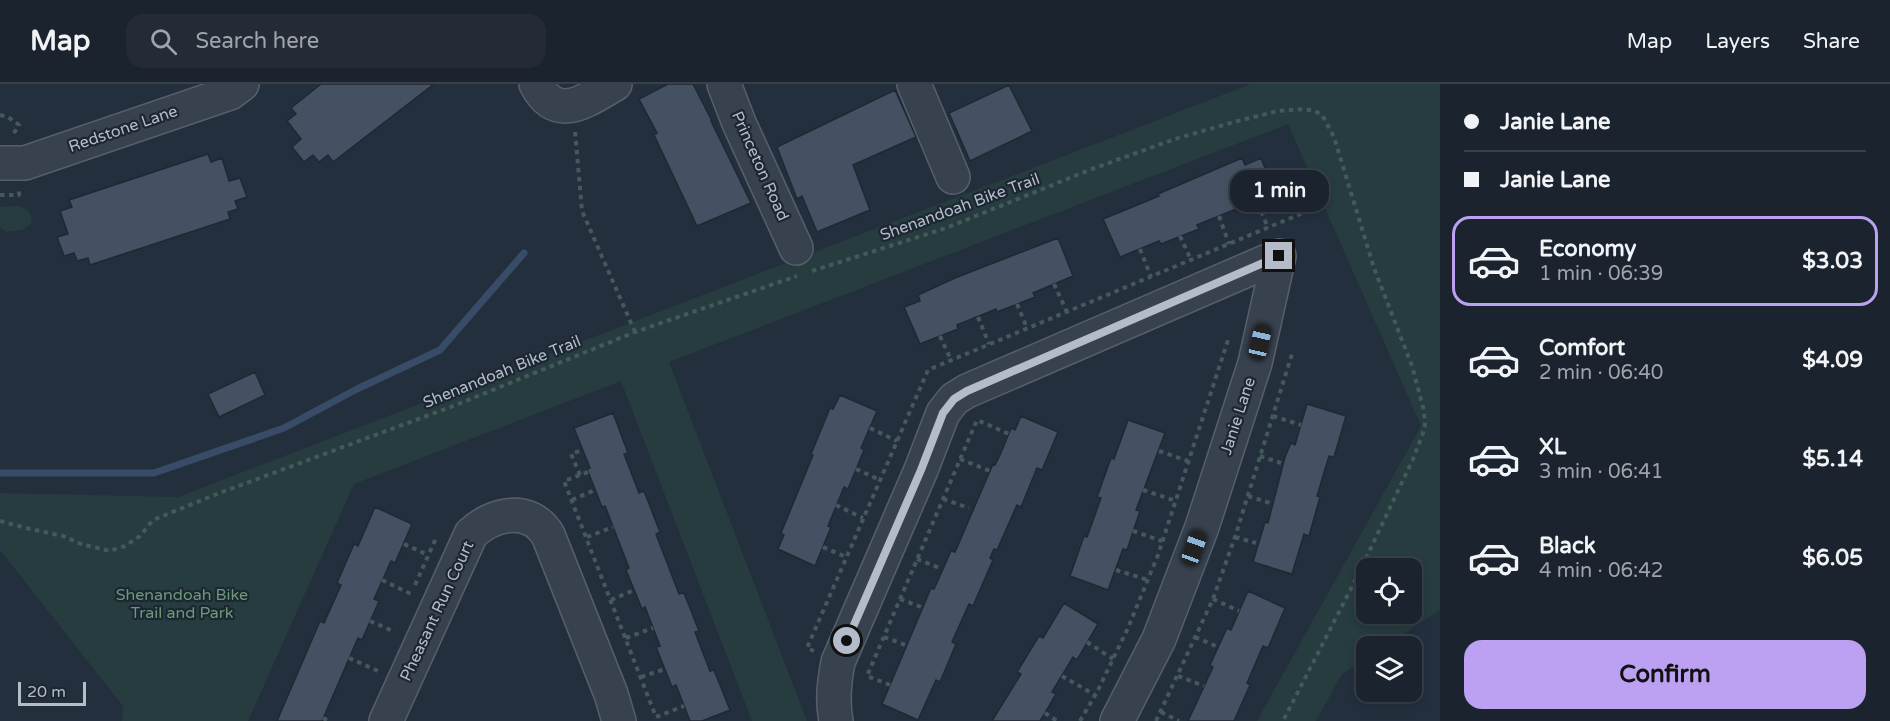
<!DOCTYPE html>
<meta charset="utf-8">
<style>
:root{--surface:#1b232e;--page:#242b36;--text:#f1f3f6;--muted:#a0a4aa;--line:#39404a;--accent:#bca0f2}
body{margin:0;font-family:"Varela Round",sans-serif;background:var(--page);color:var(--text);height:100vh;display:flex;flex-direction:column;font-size:22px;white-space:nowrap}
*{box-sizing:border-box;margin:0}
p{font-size:20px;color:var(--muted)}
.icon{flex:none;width:33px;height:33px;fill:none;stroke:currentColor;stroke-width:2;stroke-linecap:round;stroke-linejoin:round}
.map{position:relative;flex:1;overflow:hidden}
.details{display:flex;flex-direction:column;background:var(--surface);width:450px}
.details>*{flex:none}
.guide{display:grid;align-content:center;height:132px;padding:0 24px;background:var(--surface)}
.fabs{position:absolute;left:1356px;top:474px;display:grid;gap:12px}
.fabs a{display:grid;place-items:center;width:66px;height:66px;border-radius:12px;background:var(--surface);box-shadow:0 3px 9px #0003,0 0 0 2px var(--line);font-size:30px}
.scale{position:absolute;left:18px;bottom:15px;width:68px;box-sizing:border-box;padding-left:6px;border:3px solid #b4bcc9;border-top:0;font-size:16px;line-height:21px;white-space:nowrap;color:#b4bcc9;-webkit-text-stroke:4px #1d2633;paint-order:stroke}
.end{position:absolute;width:27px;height:27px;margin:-14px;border:8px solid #b4bcc9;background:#111;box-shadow:0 0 0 3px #111}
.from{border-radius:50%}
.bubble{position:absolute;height:42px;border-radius:18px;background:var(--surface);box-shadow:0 3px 9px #0003,0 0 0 2px var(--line);font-size:20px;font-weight:700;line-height:42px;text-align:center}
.car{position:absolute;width:18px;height:36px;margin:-18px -9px;border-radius:8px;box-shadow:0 0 4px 2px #0007;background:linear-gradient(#222 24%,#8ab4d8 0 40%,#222 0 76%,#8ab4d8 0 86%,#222 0)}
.guide b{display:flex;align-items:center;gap:21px;height:57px;font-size:22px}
.guide b+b{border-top:2px solid var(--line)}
.guide i{width:15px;height:15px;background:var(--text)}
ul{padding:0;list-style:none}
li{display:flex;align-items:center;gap:18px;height:90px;margin:0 12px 9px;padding:0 12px;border:3px solid transparent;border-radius:18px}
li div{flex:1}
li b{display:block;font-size:22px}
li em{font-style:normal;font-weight:700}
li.current{border-color:var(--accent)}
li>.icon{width:54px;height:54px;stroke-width:1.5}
.button{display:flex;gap:12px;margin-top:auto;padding:12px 24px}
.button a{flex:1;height:69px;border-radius:18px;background:var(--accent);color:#111;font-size:24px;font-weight:700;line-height:69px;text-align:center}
header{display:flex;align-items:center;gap:36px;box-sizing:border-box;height:84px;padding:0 30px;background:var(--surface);border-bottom:2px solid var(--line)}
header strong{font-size:28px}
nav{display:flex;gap:33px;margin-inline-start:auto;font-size:21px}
.search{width:420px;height:54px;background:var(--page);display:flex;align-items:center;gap:15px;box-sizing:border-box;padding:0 21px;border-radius:18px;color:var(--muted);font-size:22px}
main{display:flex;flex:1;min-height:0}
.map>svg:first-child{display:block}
.green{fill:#263c3f;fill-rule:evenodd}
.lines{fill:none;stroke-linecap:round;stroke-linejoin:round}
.stream{stroke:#394c67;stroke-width:7}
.building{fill:#455162;stroke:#1f2835;stroke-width:1.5}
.minor-casing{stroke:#565f6c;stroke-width:36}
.path{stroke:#44595c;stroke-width:4;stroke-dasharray:4.5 4.5;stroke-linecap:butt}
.minor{stroke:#38414e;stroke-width:33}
.route{stroke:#b4bcc9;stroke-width:8}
.labels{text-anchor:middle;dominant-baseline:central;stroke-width:4.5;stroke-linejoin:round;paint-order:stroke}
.street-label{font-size:16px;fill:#b4bcc9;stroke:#1d2633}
.park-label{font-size:16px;fill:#6b9a76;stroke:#1d2633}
</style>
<header>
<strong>Map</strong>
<div class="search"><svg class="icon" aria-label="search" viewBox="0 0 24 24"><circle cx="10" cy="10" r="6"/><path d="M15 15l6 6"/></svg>Search here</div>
<nav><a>Map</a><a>Layers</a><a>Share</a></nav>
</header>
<main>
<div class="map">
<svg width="1440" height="637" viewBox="0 0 1440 637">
<rect width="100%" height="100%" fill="#242f3e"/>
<path class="green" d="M1251,0h189v526l-56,36h-18v12l-24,16 -26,47h-59l164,-295 -133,-302 -619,238 138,359h-55l-131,-340 -267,103 -106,237h-126l1,-15 -123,-156v-57l178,4zM1366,484h46v46h-46z
M19,122c9,3 15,9 12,18l-9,6 -16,2 -6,-5v-20z"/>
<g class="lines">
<path class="stream" d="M0,389h154l130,-45 73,-39 83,-39 84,-97"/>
</g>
<path class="building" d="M321,0h113l-101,78 -5,-7 -9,7 -6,-7 -9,7 -12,-15 9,-8 -14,-18 9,-7 -5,-6z
M668,0h25l19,37h-1l40,82 -54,23 -43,-91 3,-2 -18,-34z
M1009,1l23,46 -62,30 -21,-48z
M895,6l21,47 -63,28 17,45 -53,22 -15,-36 -5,3 -20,-52z
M208,70l3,8 11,-4 7,23 11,-3 7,19 -12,4 3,8 -10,3 2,7 -140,46 -2,-7 -11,3 -3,-8 -10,3 -7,-19 11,-3 -8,-23 12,-4 -3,-7z
M1242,74l3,7 16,-7 15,38 -39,16 -1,-3 -39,16 2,4 -38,15 -2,-3 -39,16 -17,-38 56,-23 -1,-2z
M1058,154l15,38 -40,17 2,4 -38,15 -1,-3 -39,16 1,4 -38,15 -16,-37 16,-6 -2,-6 37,-17z
M255,288l10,23 -46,22 -11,-23z
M840,311l37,16 -16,37 3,2 -16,39 -4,-2 -16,39 3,1 -16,39 -37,-17 6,-14 -3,-2 32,-78 -2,-1 19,-46 3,1z
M1307,320l39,12 -12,41 -5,-1 -12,40 3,1 -11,39 -5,-2 -12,40 -39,-12 12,-40 3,1 17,-66 6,-14 4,2z
M613,329l15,40 -4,1 15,39 5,-2 16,41 -4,2 23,60 5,-1 15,38 -4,1 15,39 4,-1 16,40 -28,11h-12l-14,-36 -4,2 -16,-40 4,-1 -15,-39 -3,2 -16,-39 3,-2 -24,-62 -3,1 -15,-38 3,-1 -16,-40z
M1021,332l37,16 -16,38 -5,-2 -16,39 -4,-2 -20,45 -3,-1 -4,9 3,2 -20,46 -4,-2 -17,38 4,2 -16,38 -4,-2 -18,40 -36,-16 49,-116 3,1 17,-38 4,1 38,-88 2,1 6,-12 10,-25 4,2z
M1128,336l37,13 -29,77 4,1 -13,39 -4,-1 -15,41 -38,-14 14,-40 3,1 14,-39 -4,-1 14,-39 3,1z
M375,423l37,17 -17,39 -4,-2 -17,38 5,2 -17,39 -4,-2 -36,83h-45l43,-100 4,2 17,-38 -4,-2 17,-39 4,2z
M1248,507l37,17 -17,40 -5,-2 -16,37 3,2 -16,36h-46l25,-54 -3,-2 17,-37 4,2z
M1064,519l34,21 -21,36 -4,-3 -21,35 4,2 -11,19 -5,8h-48l29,-47 -4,-2 22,-36 4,2z"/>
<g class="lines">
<defs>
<path id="minor" d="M536,0c21,40 51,16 79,0
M724,0l15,39 57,125
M914,0l39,93
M0,79h25l205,-70 12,-9
M386,637l85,-187c22,-21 59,-29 77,1l63,159 8,27
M836,637c-4,-20 -2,-38 2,-59l83,-192 22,-57 11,-14 13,-8 312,-135 -24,107 -53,164 -43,112 -42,82"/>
</defs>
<use href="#minor" class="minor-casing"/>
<path class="path" d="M0,31l8,2 11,8 -7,11
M575,48l7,79 53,121
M0,111h19v-6
M1258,119l10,25
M1219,132l10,28
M1180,152l11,24
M1140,165l11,28
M812,187l134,-43 146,-59 83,-30 59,-17 44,-11 26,-2 11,2 7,4 12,22 40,131 38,98 12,45 1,14 -3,11 -9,23 -53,112 -77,150
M1054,200l13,28
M1017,220l10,24
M978,233l11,27
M940,252l11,24
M1273,332l28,9
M870,344l27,13
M1159,367l29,10
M1260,372l21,7
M960,375l30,12
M856,385l24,11
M588,388l-24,9 92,236 28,-11
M580,391l-9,-21 11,-4
M1143,406l33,11
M1248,412l25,8
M943,415l26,9
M572,416l23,-10
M836,421l27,13
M0,437l30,8 33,7 18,8 29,7 15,-5 15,-10 13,-16 64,-26 239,-89 179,-73 162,-56
M1133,447l29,10
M587,453l26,-10
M1235,453l21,6
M404,460l24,11
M823,463l23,10
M917,475l25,10
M1116,486l32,10
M382,496l29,14
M415,501l22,-49
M900,515l21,8
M1213,515l26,12
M611,516l23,-10
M370,537l25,11
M884,553l24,9
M1195,553l23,10
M626,554l27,-10
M1087,558l26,17
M814,567l-7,-3 121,-278 377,-158
M349,574l29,13
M1062,592l33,19
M1178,592l26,10
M641,593l24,-8
M890,601l-23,-9 110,-256 32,14
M1161,628l18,9
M1045,629l12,8
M323,634l6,3
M1080,637l17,-29 31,-64 30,-73 71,-218
M1156,637l57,-122 22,-62 57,-183"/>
<use href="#minor" class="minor"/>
</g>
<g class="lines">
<path class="route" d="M847,557l74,-171 22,-57 11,-14 13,-8 312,-135"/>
</g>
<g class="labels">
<g class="street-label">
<text transform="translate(123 45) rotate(-19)">Redstone Lane</text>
<text transform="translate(760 82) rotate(66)">Princeton Road</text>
<text transform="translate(960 123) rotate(-20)">Shenandoah Bike Trail</text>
<text transform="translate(502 288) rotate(-22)">Shenandoah Bike Trail</text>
<text transform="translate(1238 332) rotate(-72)">Janie Lane</text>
<text transform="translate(437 527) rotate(-65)">Pheasant Run Court</text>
</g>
<g class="park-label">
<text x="182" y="511">Shenandoah Bike<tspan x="182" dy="18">Trail and Park</tspan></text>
</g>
</g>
</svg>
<div class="fabs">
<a><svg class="icon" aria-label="locate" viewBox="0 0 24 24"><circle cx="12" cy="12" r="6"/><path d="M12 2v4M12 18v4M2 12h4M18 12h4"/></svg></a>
<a><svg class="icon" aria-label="layers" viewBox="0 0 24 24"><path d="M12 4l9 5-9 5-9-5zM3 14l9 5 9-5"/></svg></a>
</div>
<div class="scale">20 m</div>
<i class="end from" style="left:847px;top:557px"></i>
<i class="end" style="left:1279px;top:172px"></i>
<div class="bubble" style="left:1230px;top:86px;width:99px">1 min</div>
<i class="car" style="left:1260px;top:258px;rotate:13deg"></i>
<i class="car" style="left:1194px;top:464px;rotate:20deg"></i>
</div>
<section class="details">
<div class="guide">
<b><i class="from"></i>Janie Lane</b>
<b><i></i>Janie Lane</b>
</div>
<ul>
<li class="current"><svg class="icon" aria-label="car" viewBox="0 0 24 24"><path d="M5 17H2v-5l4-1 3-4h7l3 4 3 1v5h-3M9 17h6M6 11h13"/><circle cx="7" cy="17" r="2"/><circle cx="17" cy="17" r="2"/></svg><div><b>Economy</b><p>1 min · 06:39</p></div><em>$3.03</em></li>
<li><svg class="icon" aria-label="car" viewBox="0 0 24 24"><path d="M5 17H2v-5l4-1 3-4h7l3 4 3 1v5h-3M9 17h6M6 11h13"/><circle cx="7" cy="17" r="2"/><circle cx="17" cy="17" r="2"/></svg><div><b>Comfort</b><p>2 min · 06:40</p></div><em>$4.09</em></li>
<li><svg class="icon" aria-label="car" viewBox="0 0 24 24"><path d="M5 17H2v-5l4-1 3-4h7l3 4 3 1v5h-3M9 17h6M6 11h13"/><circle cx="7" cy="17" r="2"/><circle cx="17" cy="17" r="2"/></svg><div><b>XL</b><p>3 min · 06:41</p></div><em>$5.14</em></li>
<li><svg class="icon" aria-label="car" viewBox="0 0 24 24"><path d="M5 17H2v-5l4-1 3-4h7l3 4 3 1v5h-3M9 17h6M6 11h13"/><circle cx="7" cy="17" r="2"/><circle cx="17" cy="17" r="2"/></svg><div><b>Black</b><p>4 min · 06:42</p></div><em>$6.05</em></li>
</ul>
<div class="button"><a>Confirm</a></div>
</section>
</main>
